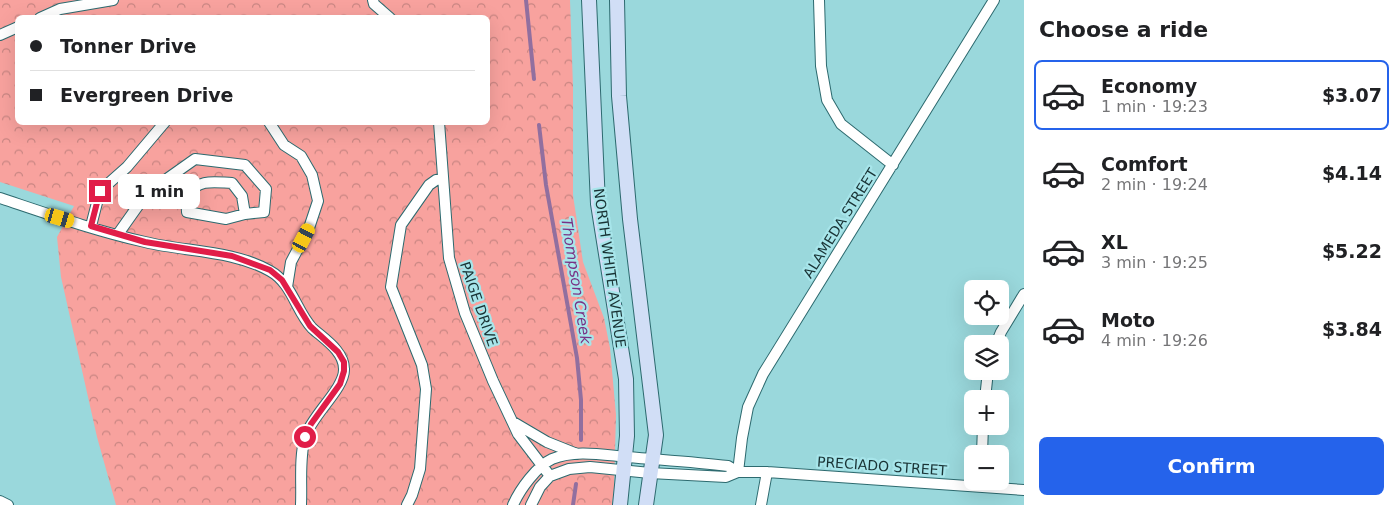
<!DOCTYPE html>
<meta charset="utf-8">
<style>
:root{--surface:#fff;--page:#f6f6f6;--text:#202124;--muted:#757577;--line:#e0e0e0;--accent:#2563eb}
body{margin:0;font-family:"DejaVu Sans",sans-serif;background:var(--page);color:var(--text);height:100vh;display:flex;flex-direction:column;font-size:19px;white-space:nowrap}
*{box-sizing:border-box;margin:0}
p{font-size:16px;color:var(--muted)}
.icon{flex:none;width:28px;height:28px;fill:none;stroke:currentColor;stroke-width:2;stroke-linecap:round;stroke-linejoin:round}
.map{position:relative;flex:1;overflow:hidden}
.panel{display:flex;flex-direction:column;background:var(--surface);width:375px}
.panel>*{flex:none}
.guide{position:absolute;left:15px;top:15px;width:475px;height:110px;border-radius:8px;box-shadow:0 5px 20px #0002;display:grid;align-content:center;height:110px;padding:0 15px;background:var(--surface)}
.fabs{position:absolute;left:964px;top:280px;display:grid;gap:10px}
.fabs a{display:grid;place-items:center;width:45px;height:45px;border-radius:8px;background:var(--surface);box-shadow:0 5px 20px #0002;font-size:25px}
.end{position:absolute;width:22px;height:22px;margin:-11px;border:6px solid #e11d48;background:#fff;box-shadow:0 0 0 2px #fff}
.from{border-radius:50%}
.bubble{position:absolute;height:35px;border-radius:8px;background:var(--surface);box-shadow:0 5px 20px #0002;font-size:16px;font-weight:800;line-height:35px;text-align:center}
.car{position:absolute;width:15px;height:30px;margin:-15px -8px;border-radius:6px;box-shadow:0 0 4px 1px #0007;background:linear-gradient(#f5c518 24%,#345 0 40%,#f5c518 0 76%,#345 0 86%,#f5c518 0)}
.guide b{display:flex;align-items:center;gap:18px;height:48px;font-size:19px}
.guide b+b{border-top:1px solid var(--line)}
.guide i{width:12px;height:12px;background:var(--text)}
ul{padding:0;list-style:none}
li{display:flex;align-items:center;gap:15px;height:70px;margin:0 10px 8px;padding:0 5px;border:2px solid transparent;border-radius:8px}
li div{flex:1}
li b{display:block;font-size:19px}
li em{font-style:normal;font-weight:800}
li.selected{border-color:var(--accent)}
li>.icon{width:45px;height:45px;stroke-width:1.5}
h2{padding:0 15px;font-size:22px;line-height:60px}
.cta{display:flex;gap:10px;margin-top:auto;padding:10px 15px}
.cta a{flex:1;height:58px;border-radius:8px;background:var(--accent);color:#fff;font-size:20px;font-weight:800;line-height:58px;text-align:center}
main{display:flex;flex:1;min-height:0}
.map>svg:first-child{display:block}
.park{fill:url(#park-crowns);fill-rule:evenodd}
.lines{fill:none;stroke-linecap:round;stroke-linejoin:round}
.stream{stroke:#916f9f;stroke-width:4}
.minor-casing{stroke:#2d6a6f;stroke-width:12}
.secondary-casing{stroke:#2d6a6f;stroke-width:16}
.minor{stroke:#fff;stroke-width:10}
.secondary{stroke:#d1def6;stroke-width:14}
.route{stroke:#e11d48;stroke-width:6}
.labels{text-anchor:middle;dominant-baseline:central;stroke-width:4.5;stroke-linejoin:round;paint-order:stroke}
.street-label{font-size:14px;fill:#193335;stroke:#a7e5ea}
.water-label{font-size:15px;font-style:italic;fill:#793284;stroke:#a7e5ea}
</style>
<main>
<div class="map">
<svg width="1024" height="505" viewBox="0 0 1024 505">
<defs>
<pattern id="park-crowns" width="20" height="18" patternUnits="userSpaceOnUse" patternTransform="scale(1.25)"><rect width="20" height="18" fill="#f8a29e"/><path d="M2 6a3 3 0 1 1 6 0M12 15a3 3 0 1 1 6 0" fill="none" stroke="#c88582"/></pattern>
</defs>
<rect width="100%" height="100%" fill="#9ad8dc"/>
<path class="park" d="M0,0h570l3,87v108l10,67 21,56 6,30 6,67 -2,73 -2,17h-496l-19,-68 -36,-160 -4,-40 17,-31 -74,-24zM18,18h470v104h-470z"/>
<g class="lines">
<path class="stream" d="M526,0l8,79
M539,125l7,60 31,173 4,42v40
M573,505l3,-21"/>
<defs>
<path id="minor" d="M373,0l1,4 16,14
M819,0l2,66 6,34 14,24 52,41
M40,18l20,-9 53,-9
M0,35l18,-8
M269,122l15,23 17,11 11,19 6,26 -9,27 -18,34 -4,25
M439,122l10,136 16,55 28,68 25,53 32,42
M0,198c48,16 96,33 145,44 41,10 88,8 125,29 22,12 26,40 42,57 12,11 32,23 32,41 1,19 -32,46 -39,68 -6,21 -3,46 -4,68
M91,226l9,-35 27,-24 38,-45
M118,234l29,-41 48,-34 50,6 21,24 -2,23 -19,2 -19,5 -39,-7 -1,-18c16,-15 25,-12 46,-11l10,13 3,18
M996,344l5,-12 23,-38
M985,399l3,-28
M513,422l34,20 30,12
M982,454l1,-28
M738,472l4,-34 6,-31 15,-33 231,-374
M0,501l8,4
M407,505l5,-10 8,-26 6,-80 -4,-24 -31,-78 10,-62 28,-40 7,-5 7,-2
M513,505c7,-16 24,-39 39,-46 23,-10 52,-4 76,-2 34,3 67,5 100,9l10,6
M531,505l9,-18 10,-11 19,-7 21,-2 60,6 76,4 12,-5h29l257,18
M761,505l6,-33"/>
<path id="secondary" d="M589,0l9,204 28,175 1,57 -7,69
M617,0l2,96 11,123 26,216 -10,70"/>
</defs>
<use href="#minor" class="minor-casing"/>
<use href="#secondary" class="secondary-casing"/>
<use href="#minor" class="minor"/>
<use href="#secondary" class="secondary"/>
</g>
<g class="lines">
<path class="route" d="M100,191l-9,35 54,16 87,14 38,14 12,10 28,46 28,26 6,10v9l-4,13 -29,40 -6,13"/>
</g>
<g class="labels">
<g class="street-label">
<text transform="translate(840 223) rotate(-58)">ALAMEDA STREET</text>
<text transform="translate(610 268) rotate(82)">NORTH WHITE AVENUE</text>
<text transform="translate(479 304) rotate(71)">PAIGE DRIVE</text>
<text transform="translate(882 466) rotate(4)">PRECIADO STREET</text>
</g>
<g class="water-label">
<text transform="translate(576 281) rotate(81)">Thompson Creek</text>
</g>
</g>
</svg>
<div class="fabs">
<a><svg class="icon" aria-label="locate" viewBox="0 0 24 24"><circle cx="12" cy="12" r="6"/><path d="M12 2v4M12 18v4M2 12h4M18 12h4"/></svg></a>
<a><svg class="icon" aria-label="layers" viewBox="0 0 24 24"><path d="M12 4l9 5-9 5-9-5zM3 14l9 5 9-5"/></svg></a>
<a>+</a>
<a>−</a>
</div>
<i class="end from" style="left:305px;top:437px"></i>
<i class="end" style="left:100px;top:191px"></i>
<div class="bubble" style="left:118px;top:174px;width:82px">1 min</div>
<i class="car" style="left:60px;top:218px;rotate:106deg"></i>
<i class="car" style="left:304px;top:238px;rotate:28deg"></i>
<div class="guide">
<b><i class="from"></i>Tonner Drive</b>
<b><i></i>Evergreen Drive</b>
</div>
</div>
<section class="panel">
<h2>Choose a ride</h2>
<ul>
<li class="selected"><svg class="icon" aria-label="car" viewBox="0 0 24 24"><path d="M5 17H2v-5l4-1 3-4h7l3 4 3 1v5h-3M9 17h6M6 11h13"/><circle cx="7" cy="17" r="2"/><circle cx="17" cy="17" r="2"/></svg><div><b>Economy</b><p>1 min · 19:23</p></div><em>$3.07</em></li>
<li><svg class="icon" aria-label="car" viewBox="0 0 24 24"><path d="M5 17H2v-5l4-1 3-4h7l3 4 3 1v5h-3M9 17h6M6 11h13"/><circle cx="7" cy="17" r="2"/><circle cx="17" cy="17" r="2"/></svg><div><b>Comfort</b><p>2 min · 19:24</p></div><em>$4.14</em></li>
<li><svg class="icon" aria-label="car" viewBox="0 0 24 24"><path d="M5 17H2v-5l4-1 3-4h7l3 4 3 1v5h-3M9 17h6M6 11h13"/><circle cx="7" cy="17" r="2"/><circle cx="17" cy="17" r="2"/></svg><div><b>XL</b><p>3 min · 19:25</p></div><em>$5.22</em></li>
<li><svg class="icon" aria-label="car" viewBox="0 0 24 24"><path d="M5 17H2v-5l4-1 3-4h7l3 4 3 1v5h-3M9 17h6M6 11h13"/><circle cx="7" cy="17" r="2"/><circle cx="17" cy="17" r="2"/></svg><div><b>Moto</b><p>4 min · 19:26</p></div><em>$3.84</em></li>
</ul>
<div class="cta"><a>Confirm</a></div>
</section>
</main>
